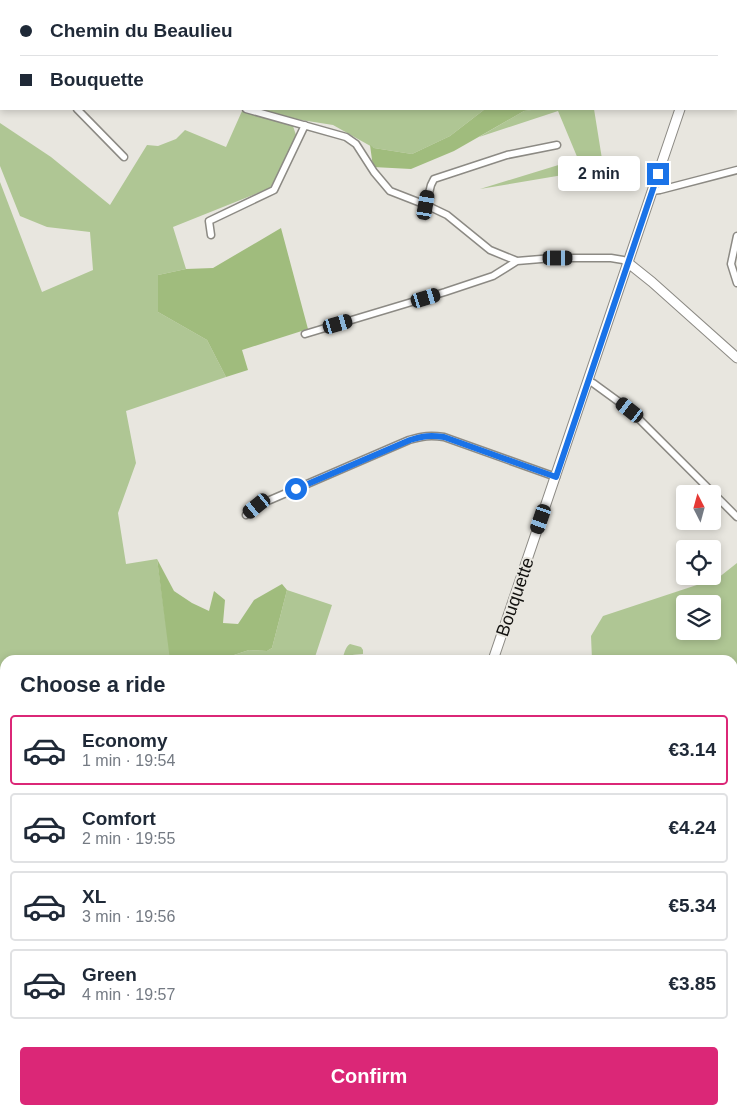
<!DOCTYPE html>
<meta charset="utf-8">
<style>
:root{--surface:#fff;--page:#f6f6f7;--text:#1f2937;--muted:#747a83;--line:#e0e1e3;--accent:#db2777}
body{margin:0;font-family:Helvetica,sans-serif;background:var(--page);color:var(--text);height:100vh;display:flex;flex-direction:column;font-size:19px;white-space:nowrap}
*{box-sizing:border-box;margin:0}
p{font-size:16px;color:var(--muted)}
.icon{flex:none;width:28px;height:28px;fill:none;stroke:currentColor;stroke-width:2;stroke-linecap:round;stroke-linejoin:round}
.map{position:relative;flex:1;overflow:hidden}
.drawer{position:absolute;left:0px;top:655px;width:738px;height:460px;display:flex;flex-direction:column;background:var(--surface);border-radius:15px 15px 0 0;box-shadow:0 2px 8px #0003}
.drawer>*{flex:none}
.guide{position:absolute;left:0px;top:0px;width:738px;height:110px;box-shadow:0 2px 8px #0003;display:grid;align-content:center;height:110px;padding:0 20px;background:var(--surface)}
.needle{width:32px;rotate:354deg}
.fabs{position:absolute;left:676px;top:485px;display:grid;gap:10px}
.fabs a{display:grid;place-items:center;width:45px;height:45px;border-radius:5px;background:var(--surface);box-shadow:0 2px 8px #0003;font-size:25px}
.end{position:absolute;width:22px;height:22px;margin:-11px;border:6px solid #1a73e8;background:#fff;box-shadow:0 0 0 2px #fff}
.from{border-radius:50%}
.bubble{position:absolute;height:35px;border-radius:5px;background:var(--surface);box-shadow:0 2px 8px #0003;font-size:16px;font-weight:700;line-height:35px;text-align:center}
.car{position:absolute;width:15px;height:30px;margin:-15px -8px;border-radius:6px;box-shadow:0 0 4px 1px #0007;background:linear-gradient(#222 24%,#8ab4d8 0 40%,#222 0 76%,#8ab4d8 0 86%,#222 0)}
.guide b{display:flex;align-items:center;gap:18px;height:48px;font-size:19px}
.guide b+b{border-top:1px solid var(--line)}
.guide i{width:12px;height:12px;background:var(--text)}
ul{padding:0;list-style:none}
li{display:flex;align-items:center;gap:15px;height:70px;margin:0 10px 8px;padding:0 10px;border:2px solid var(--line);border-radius:5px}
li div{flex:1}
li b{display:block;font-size:19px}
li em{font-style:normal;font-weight:700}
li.current{border-color:var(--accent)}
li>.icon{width:45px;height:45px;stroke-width:1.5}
h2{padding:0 20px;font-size:22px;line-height:60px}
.primary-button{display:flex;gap:10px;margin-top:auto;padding:10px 20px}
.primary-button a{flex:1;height:58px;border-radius:5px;background:var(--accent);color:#fff;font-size:20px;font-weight:700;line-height:58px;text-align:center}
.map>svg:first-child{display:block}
.green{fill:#afc694;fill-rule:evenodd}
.forest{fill:#a0bc7d}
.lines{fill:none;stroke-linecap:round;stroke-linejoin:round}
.street-casing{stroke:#8c8a84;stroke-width:9}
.secondary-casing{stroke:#8c8a84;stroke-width:11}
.street{stroke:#fff;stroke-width:6}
.secondary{stroke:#fff;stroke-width:9}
.route{stroke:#1a73e8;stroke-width:6}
.labels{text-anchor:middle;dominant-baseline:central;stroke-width:4;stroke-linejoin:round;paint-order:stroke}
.street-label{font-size:18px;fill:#12110f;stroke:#e8e6df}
</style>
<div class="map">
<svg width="737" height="1115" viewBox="0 0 737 1115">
<rect width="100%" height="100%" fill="#e8e6df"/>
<path class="green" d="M90,0h358l1,1h-360z
M254,109h231l-35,27 -38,18 -38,-6 -41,-23 -38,-6z
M539,109h55l8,50 -37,8 -2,8 -83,14 98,-30 -20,-48 -79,26 45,-26z
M242,111l51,15 3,9 -8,21 -18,32 -97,39 13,42 -28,6v37l49,28 19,37 -100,34 10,52 -18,50 8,51 31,-5 14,101h-166v278l-5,1v-757l42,110 51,-22 -3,-38 -43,-5 -27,-11 -20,-50v-43l51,34 59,48 37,-60 11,1 18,-7 9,-9 41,17z
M737,563v329l-5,-10v-222h-140l-1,-24 12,-20 115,-38zM685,604h27v27h-27z
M287,590l45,15 -18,55h-95l30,-10 18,1 5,-3z
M350,644l11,3 2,3v4c-9,1 -15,0 -21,6 2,-5 3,-13 8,-16z
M733,916l4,12v187h-178l-2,-5h175z
M5,1008v102h267l-1,5h-271v-106z
M422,1110h46l3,5h-51z"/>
<path class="forest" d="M485,109h54l-15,2 -70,40 -43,18 -38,-2 -3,-22 4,3 38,6 38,-18z
M281,228l27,101 -66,21 6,20 -22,7 -19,-37 -49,-28v-37l28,-6 27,-1z
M157,559l17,32 18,12 17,8 5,-20 11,9 -2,23 15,1 16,-24 28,-16 5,6 -15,58 -5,3 -18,-1 -30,10h-49z"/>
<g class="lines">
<defs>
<path id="street" d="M77,0l1,1
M0,39h1
M736,50h1
M77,109l47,48
M246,109l100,28 10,7 18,28 16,19 36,14 21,10 43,35 27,11
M652,191l8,-1 77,-20
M426,205l5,-20 3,-6 73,-24 50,-10
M211,235l-2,-14 65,-31 31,-65
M737,236l-6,28 6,19
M305,334l140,-42 48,-16 24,-15 36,-3h58l12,2 4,2
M588,381l5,2 37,27 107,107
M246,515l11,-9 13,-6 139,-60c14,-4 21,-5 35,-3l112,40
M0,945l5,-1"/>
<path id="secondary" d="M706,0v1
M627,262l25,20 85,76
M493,660l187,-551
M550,1110l3,5
M338,1115l1,-5"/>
</defs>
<use href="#street" class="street-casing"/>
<use href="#secondary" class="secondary-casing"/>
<use href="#street" class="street"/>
<use href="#secondary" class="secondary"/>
</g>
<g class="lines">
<path class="route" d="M296,489l114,-49c13,-4 20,-5 34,-3l112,40 102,-303"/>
</g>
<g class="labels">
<g class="street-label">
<text transform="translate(515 597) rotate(-71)">Bouquette</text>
</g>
</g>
</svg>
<div class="fabs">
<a><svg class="needle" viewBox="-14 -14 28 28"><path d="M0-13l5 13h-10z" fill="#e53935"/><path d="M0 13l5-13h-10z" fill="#747a83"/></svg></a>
<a><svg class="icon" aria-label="locate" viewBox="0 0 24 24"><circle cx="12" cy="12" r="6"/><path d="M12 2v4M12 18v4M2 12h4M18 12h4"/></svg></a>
<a><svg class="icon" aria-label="layers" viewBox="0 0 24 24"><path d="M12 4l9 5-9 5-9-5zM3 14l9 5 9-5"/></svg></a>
</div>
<i class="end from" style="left:296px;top:489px"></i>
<i class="end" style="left:658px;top:174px"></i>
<div class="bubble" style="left:558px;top:156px;width:82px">2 min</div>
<i class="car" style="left:426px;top:205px;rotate:10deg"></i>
<i class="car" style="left:558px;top:258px;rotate:90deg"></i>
<i class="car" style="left:426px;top:298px;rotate:73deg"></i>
<i class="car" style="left:338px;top:324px;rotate:74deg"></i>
<i class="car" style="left:630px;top:410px;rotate:308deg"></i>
<i class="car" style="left:257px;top:506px;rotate:231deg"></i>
<i class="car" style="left:541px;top:519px;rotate:199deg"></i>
<div class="guide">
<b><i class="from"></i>Chemin du Beaulieu</b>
<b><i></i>Bouquette</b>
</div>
<section class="drawer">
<h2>Choose a ride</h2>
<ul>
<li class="current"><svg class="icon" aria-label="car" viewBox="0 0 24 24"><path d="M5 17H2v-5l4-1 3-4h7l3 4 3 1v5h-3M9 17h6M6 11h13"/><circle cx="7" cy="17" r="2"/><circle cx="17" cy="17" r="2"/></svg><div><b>Economy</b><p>1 min · 19:54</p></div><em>€3.14</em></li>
<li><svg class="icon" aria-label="car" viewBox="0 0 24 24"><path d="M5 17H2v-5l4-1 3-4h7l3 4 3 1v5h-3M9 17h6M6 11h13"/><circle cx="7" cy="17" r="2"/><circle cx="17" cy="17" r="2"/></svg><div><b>Comfort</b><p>2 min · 19:55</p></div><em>€4.24</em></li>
<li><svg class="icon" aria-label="car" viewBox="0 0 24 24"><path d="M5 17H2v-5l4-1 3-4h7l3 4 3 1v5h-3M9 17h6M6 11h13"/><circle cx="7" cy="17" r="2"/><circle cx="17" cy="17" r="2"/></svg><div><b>XL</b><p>3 min · 19:56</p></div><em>€5.34</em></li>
<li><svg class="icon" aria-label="car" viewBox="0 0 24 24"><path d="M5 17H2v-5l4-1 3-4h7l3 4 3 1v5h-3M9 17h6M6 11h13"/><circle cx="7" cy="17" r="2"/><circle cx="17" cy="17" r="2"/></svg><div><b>Green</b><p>4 min · 19:57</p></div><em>€3.85</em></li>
</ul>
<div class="primary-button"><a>Confirm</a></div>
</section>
</div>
